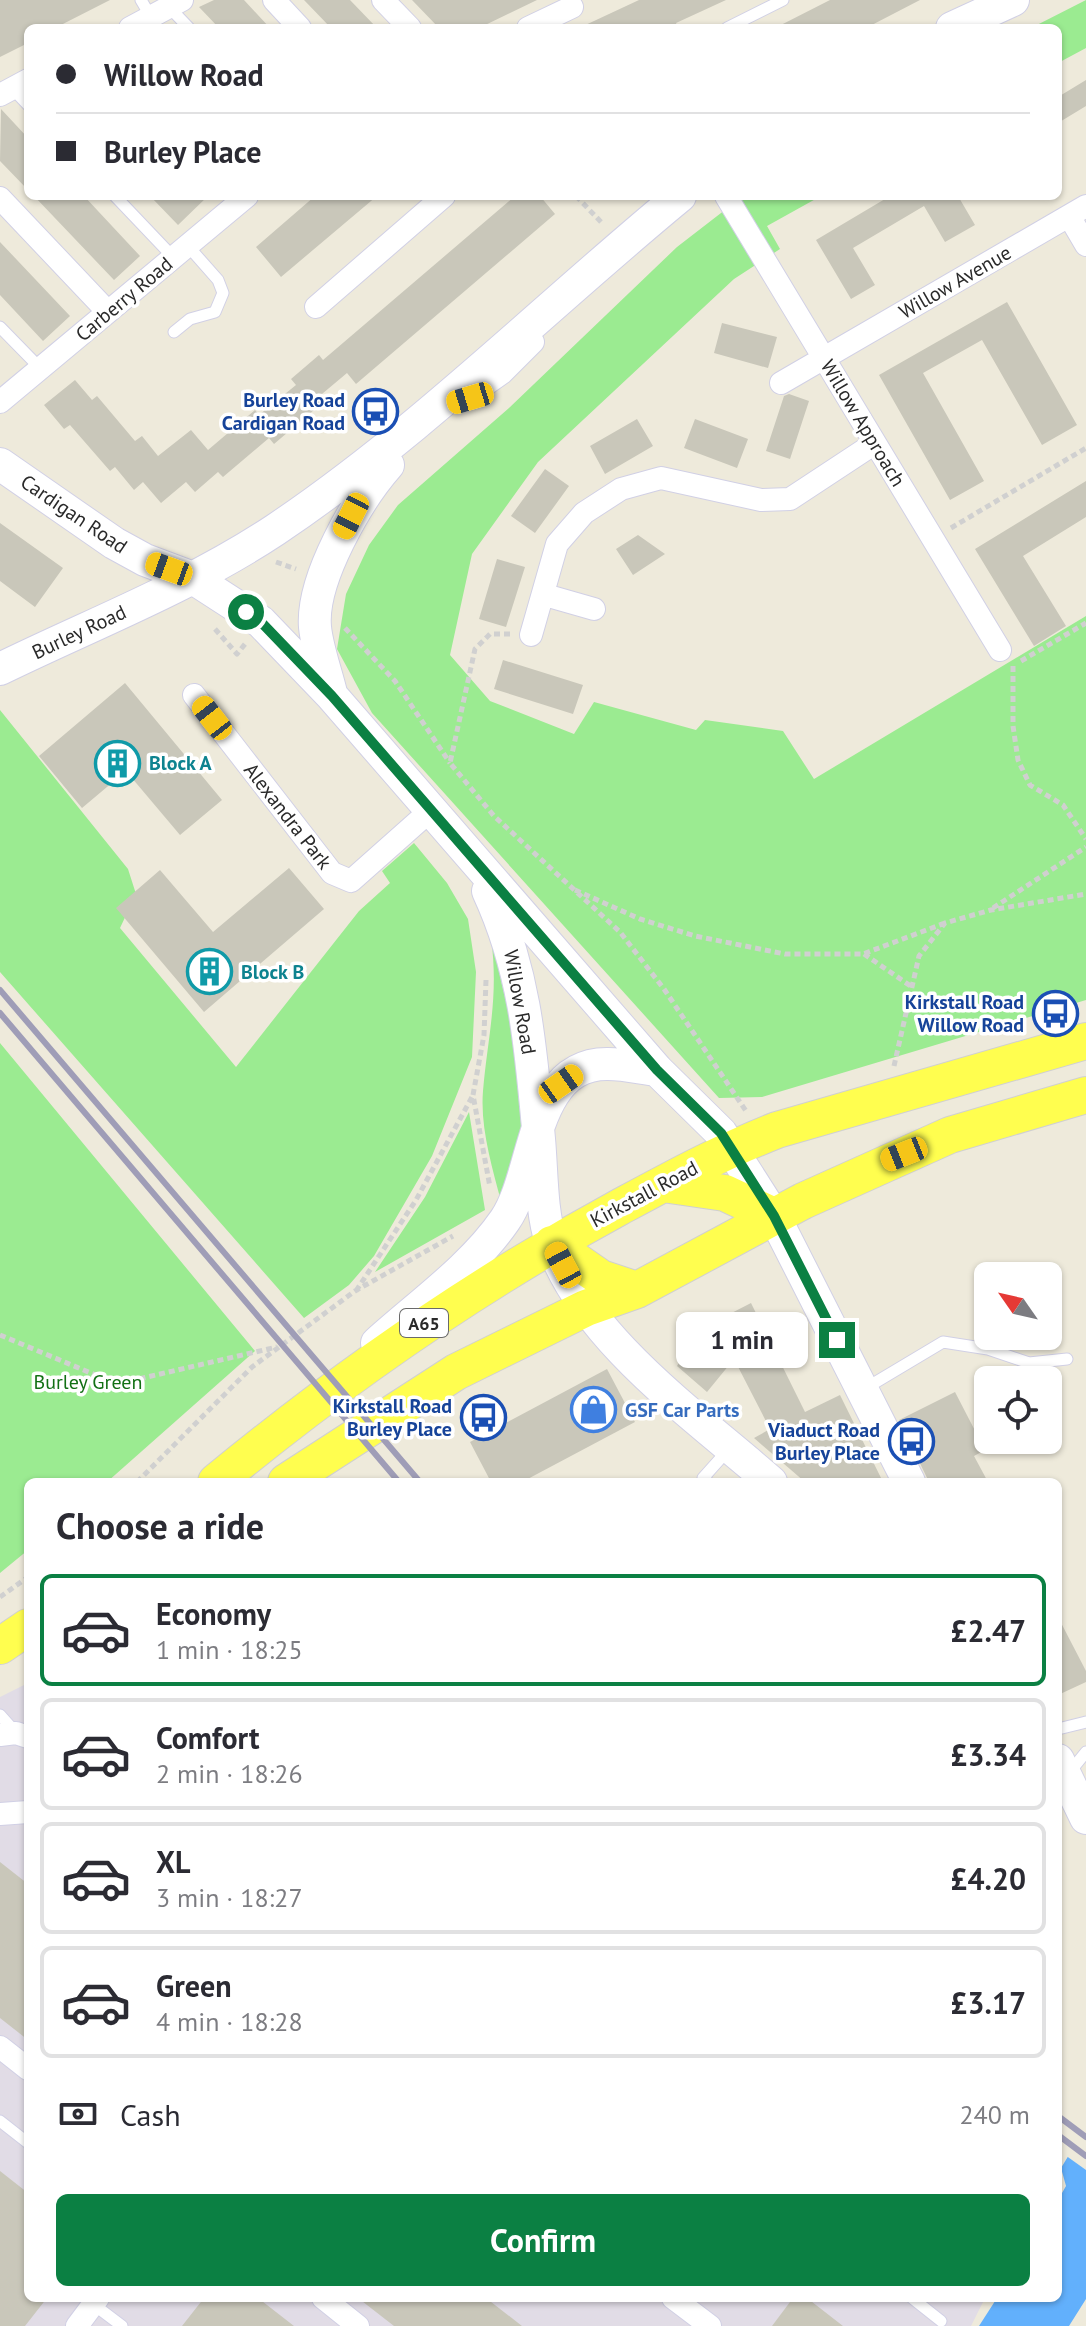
<!DOCTYPE html>
<meta charset="utf-8">
<style>
:root{--surface:#fff;--page:#f7f7f7;--text:#2b2b33;--muted:#7c7c81;--line:#e1e1e2;--accent:#0b8043}
body{margin:0;font-family:"PT Sans",sans-serif;background:var(--page);color:var(--text);height:100vh;display:flex;flex-direction:column;font-size:30px;white-space:nowrap}
*{box-sizing:border-box;margin:0}
p{font-size:26px;color:var(--muted)}
.icon{flex:none;width:44px;height:44px;fill:none;stroke:currentColor;stroke-width:2;stroke-linecap:round;stroke-linejoin:round}
.map{position:relative;flex:1;overflow:hidden}
.panel{position:absolute;left:24px;top:1478px;width:1038px;height:824px;display:flex;flex-direction:column;background:var(--surface);border-radius:12px;box-shadow:0 2px 6px #0004}
.panel>*{flex:none}
.banner{position:absolute;left:24px;top:24px;width:1038px;height:176px;border-radius:12px;box-shadow:0 2px 6px #0004;display:grid;align-content:center;height:176px;padding:0 32px;background:var(--surface)}
.needle{width:52px;rotate:304deg}
.fabs{position:absolute;left:974px;top:1262px;display:grid;gap:16px}
.fabs a{display:grid;place-items:center;width:88px;height:88px;border-radius:12px;background:var(--surface);box-shadow:0 2px 6px #0004;font-size:40px}
.end{position:absolute;width:36px;height:36px;margin:-18px;border:10px solid #0b8043;background:#fff;box-shadow:0 0 0 4px #fff}
.from{border-radius:50%}
.bubble{position:absolute;height:56px;border-radius:12px;background:var(--surface);box-shadow:0 2px 6px #0004;font-size:26px;font-weight:600;line-height:56px;text-align:center}
.car{position:absolute;width:24px;height:48px;margin:-24px -12px;border-radius:10px;box-shadow:0 0 6px 2px #0007;background:linear-gradient(#f5c518 24%,#345 0 40%,#f5c518 0 76%,#345 0 86%,#f5c518 0)}
.banner b{display:flex;align-items:center;gap:28px;height:76px;font-size:30px}
.banner b+b{border-top:2px solid var(--line)}
.banner i{width:20px;height:20px;background:var(--text)}
ul{padding:0;list-style:none}
li{display:flex;align-items:center;gap:24px;height:112px;margin:0 16px 12px;padding:0 16px;border:4px solid var(--line);border-radius:12px}
li div{flex:1}
li b{display:block;font-size:30px}
li em{font-style:normal;font-weight:600}
li.selected{border-color:var(--accent)}
li>.icon{width:72px;height:72px;stroke-width:1.5}
h2{padding:0 32px;font-size:36px;line-height:96px}
.pay{display:flex;align-items:center;gap:20px;height:88px;padding:0 32px;font-size:30px}
.pay p{margin-inline-start:auto}
.action{display:flex;gap:16px;margin-top:auto;padding:16px 32px}
.action a{flex:1;height:92px;border-radius:12px;background:var(--accent);color:#fff;font-size:32px;font-weight:600;line-height:92px;text-align:center}
.map>svg:first-child{display:block}
.industrial{fill:#e1dce6}
.green{fill:#9beb91}
.water{fill:#62b0fc}
.pier{fill:#eeeadb}
.building{fill:#c9c7ba}
.lines{fill:none;stroke-linecap:round;stroke-linejoin:round}
.lane-casing{stroke:#d1d0e5;stroke-width:13}
.street-casing{stroke:#d1d0e5;stroke-width:24}
.secondary-casing{stroke:#d1d0e5;stroke-width:34}
.primary-casing{stroke:#d0d0d0;stroke-width:38}
.path{stroke:#d0d0d0;stroke-width:5;stroke-dasharray:6 4;stroke-linecap:butt}
.lane{stroke:#fff;stroke-width:11}
.street{stroke:#fff;stroke-width:22}
.secondary{stroke:#fff;stroke-width:32}
.primary{stroke:#fffe4f;stroke-width:36}
.rail{stroke:#9f9db7;stroke-width:6}
.route{stroke:#0b8043;stroke-width:10}
.labels{text-anchor:middle;dominant-baseline:central;stroke-width:7;stroke-linejoin:round;paint-order:stroke}
.shield{fill:#fff;stroke:#6a6a6a;stroke-width:2}
.shield-label{font-size:18px;font-weight:bold;fill:#2a2a2a}
.street-label{font-size:20px;fill:#2a2a2a;stroke:#fff}
.transit-label{font-size:20px;font-weight:bold;fill:#164399;stroke:#fff;text-anchor:end}
.culture-label{font-size:20px;font-weight:bold;fill:#0d838f;stroke:#fff;text-anchor:start}
.park-label{font-size:20px;fill:#127014;stroke:#fff}
.shop-label{font-size:20px;font-weight:bold;fill:#366cbe;stroke:#fff;text-anchor:start}
</style>
<div class="map">
<svg width="1086" height="2326" viewBox="0 0 1086 2326">
<rect width="100%" height="100%" fill="#eeeadb"/>
<path class="industrial" d="M28,1683v615h957l-14,28h-971v-629z"/>
<path class="green" d="M1086,0v48l-28,15v-35h-27z
M743,196h78l-54,30 13,23 -46,30 -196,183 -66,92 -22,101 40,46 84,33 20,-32 102,28 9,-10 78,11 31,48 272,-163v384l-324,97 -43,1 -347,-385 -35,-64 9,-55 23,-49 29,-40 111,-97 168,-161z
M0,710l128,159 8,25 -16,34 116,139 123,-156 31,-28 -8,-12 32,-28 33,40 21,36 8,53 -4,85 -40,99 -58,100 -25,29 -45,33 -304,-346z
M491,937l21,90 10,107 -21,67c-9,-34 -21,-74 -18,-110 5,-57 16,-94 8,-154z
M0,1043l255,308 -148,131h-79v68l-28,23z
M469,1112l16,98 -110,62 50,-75z"/>
<path class="water" d="M1086,2127v172l-17,27h-90l18,-28h61v-98l8,-14 -5,-18z"/>
<path class="pier" d="M1086,2123v47l-21,-15z"/>
<path class="building" d="M0,0h110l-55,28h-27v15l-28,14z
M214,0h30l26,28h-51l-20,-21z
M304,0h46l27,28h-46z
M412,0h125l-58,28h-40z
M639,0h87l-50,23 2,5h-99z
M830,0h90l-54,28h-91z
M1086,80v26l-28,17v-26z
M1,109l27,29v52l-28,-29z
M34,196h50l56,60 -26,24z
M150,196h58l-30,29z
M315,196h62l-96,81 -25,-30z
M515,196h25l15,18 -199,170 -9,-11 -31,26 5,5 -47,40 -5,-6 -46,39 -5,-5 -23,20 -9,-10 -25,21 -18,-21 -9,8 -19,-23 -5,4 -40,-46 -6,4 -20,-24 31,-25 17,20 5,-4 38,45 7,-5 16,20 33,-26 17,20 47,-40 4,5 37,-30 -5,-6 28,-24 4,5z
M890,196h68l17,29 -30,17 -21,-36 -71,42 22,37 -24,14 -35,-59z
M0,242l70,74 -27,25 -43,-46z
M1007,302l70,123 -35,20 -60,-105 -59,33 61,108 -34,19 -71,-125z
M722,323l55,14 -9,31 -54,-15z
M789,394l20,7 -19,58 -24,-8 18,-55z
M637,419l16,27 -48,28 -15,-28z
M695,419l53,20 -11,29 -53,-20z
M545,469l24,17 -34,47 -24,-17z
M1086,481v36l-63,39 43,70 -32,20 -59,-97z
M0,523l63,45 -28,39 -35,-26z
M638,535l27,19 -32,21 -17,-26z
M497,559l28,8 -19,60 -27,-8z
M503,660l80,25 -10,29 -79,-25z
M125,683l97,117 -42,35 -54,-64 -44,37 -43,-52z
M289,868l35,41 -120,103 -88,-104 44,-38 53,62z
M751,1303l54,109 35,-17 43,87h-78l-51,-44 16,-9 -36,-70 -27,33 -30,-26 14,-22 29,-14 -4,-9z
M607,1369l28,53 -113,60h-31l-21,-40z
M955,1392l30,58 -11,6 14,26h-59l-30,-62z
M1058,1617l28,54v11l-28,13z
M0,1862l28,22v156l-28,-22z
M0,2171l28,22v105h19l-22,28h-25z
M204,2298h54l36,28h-112z
M358,2298h128l36,28h-128z
M793,2298h14l36,28h-71z"/>
<g class="lines">
<defs>
<path id="lane" d="M141,0l10,17
M169,7l20,21
M727,28l56,-28
M12,88l16,17
M115,196l59,62
M0,327l40,41
M174,332l16,-13 25,-7 8,-19 -5,-13 -30,-34
M866,1388l77,-46 45,7 41,14 38,-4
M708,1482l-5,-4 25,-28
M0,1715l16,18
M1058,1729l28,-7
M1069,1773l17,-21
M0,2121l28,22
M912,2298l29,23
M93,2304l29,22"/>
<path id="street" d="M274,0l26,28
M383,0l27,28
M130,28l52,-28
M528,28l44,-21
M0,95l28,-15
M726,196l274,454
M0,198l108,114
M1069,216l17,29
M316,307l128,-111
M781,383l305,-177
M465,399l37,-26 31,-31
M0,402l247,-206
M545,595l49,14
M531,635l26,-91 27,-31 37,-24 40,-11 100,22 29,-1 85,-56
M194,695l138,178 19,8 80,-71
M0,1735l16,-2 12,4
M0,1814l28,-2
M0,2047l28,22
M323,2298l35,28
M673,2298l37,28
M77,2326l21,-28"/>
<path id="secondary" d="M952,28l61,-28
M0,464l114,79 31,17 48,18 68,44 71,74 325,374 64,63 53,83 135,266
M0,669c92,-45 189,-82 275,-139 146,-98 270,-223 405,-334
M331,693c-5,-21 -14,-45 -16,-66 -4,-48 43,-128 73,-162
M488,891c38,82 43,160 51,248 3,33 2,72 12,103 34,98 145,174 220,240
M377,1343c42,-38 95,-75 128,-123 32,-46 25,-157 103,-156 16,0 33,4 49,6
M1058,1760l28,58"/>
<path id="primary" d="M663,1184l62,9 49,23
M552,1244l49,34 36,12
M216,1482c126,-104 258,-196 402,-274 52,-28 103,-56 159,-78l309,-89
M286,1482l170,-110 130,-64 51,-18 166,-89 147,-66 136,-40
M0,1646l28,-19"/>
</defs>
<use href="#lane" class="lane-casing"/>
<use href="#street" class="street-casing"/>
<use href="#secondary" class="secondary-casing"/>
<use href="#primary" class="primary-casing"/>
<path class="path" d="M576,196l27,28
M951,528l135,-80
M276,562l20,7
M345,628l50,53 55,82
M215,629l22,25 8,-10
M510,634h-20l-15,15 -25,114 44,53 126,116 44,57 82,122
M1021,661l65,-38
M1013,666v60l5,34 12,25 33,20 23,34
M575,890l65,29 55,17 90,18h78l82,-31
M993,908l93,-61
M864,954l48,33
M486,980l-2,55 -11,60 17,92
M894,1066l25,-110 26,-33 46,-13 95,-16
M356,1291l60,-91 56,-103
M0,1335l117,49 160,-37
M137,1482l115,-115 103,-76 98,-55
M0,1597l28,-20"/>
<use href="#lane" class="lane"/>
<use href="#street" class="street"/>
<use href="#secondary" class="secondary"/>
<use href="#primary" class="primary"/>
<path class="rail" d="M0,990l420,492
M0,1013l399,469
M1058,2116l28,21
M1058,2135l28,21"/>
</g>
<g class="lines">
<path class="route" d="M246,612l15,10 71,74 325,374 64,63 53,83 63,124"/>
</g>
<defs>
<symbol id="bus-ring" viewBox="-11 -11 22 22"><circle r="9.5" fill="#fff" stroke="#1a4fb4" stroke-width="1.5"/><path d="M-5-6H5V4H4V6H2V4H-2V6H-4V4H-5ZM-3.5-4V0h7V-4ZM-3.5 1.2v1.5H-2V1.2ZM2 1.2v1.5H3.5V1.2Z" fill="#1a4fb4"/></symbol>
<symbol id="building-ring" viewBox="-11 -11 22 22"><circle r="9.5" fill="#fff" stroke="#0f9aa8" stroke-width="1.5"/><path d="M-4-6H4V6H1V3H-1V6H-4ZM-2.5-4.3h1.7v1.8h-1.7ZM.8-4.3h1.7v1.8H.8ZM-2.5-1h1.7V.8h-1.7ZM.8-1h1.7V.8H.8Z" fill="#0f9aa8"/></symbol>
<symbol id="shop-ring" viewBox="-11 -11 22 22"><circle r="9.5" fill="#fff" stroke="#3f7fe0" stroke-width="1.5"/><path d="M-5-2.5h2.3a2.7 3.5 0 0 1 5.4 0H5L5.5 6h-11ZM-1.5-2.5h3a1.5 2.3 0 0 0-3 0Z" fill="#3f7fe0"/></symbol>
</defs>
<g fill-rule="evenodd">
<use href="#bus-ring" x="350" y="386" width="51" height="51"/>
<use href="#building-ring" x="92" y="738" width="51" height="51"/>
<use href="#building-ring" x="184" y="946" width="51" height="51"/>
<use href="#bus-ring" x="1030" y="988" width="51" height="51"/>
<use href="#shop-ring" x="568" y="1384" width="51" height="51"/>
<use href="#bus-ring" x="458" y="1392" width="51" height="51"/>
<use href="#bus-ring" x="886" y="1416" width="51" height="51"/>
</g>
<g class="labels">
<rect class="shield" x="400" y="1309" width="48" height="28" rx="6"/>
<g class="shield-label">
<text x="424" y="1323">A65</text>
</g>
<g class="street-label">
<text transform="translate(955 282) rotate(-30)">Willow Avenue</text>
<text transform="translate(124 299) rotate(-40)">Carberry Road</text>
<text transform="translate(863 423) rotate(59)">Willow Approach</text>
<text transform="translate(74 514) rotate(34)">Cardigan Road</text>
<text transform="translate(79 632) rotate(-25)">Burley Road</text>
<text transform="translate(288 816) rotate(52)">Alexandra Park</text>
<text transform="translate(520 1002) rotate(80)">Willow Road</text>
<text transform="translate(644 1194) rotate(-28)">Kirkstall Road</text>
</g>
<g class="transit-label">
<text x="345" y="400">Burley Road<tspan x="345" dy="23">Cardigan Road</tspan></text>
<text x="1024" y="1002">Kirkstall Road<tspan x="1024" dy="23">Willow Road</tspan></text>
<text x="452" y="1406">Kirkstall Road<tspan x="452" dy="23">Burley Place</tspan></text>
<text x="880" y="1430">Viaduct Road<tspan x="880" dy="23">Burley Place</tspan></text>
</g>
<g class="culture-label">
<text x="149" y="763">Block A</text>
<text x="241" y="972">Block B</text>
</g>
<g class="park-label">
<text x="88" y="1382">Burley Green</text>
</g>
<g class="shop-label">
<text x="625" y="1410">GSF Car Parts</text>
</g>
</g>
</svg>
<div class="fabs">
<a><svg class="needle" viewBox="-14 -14 28 28"><path d="M0-13l5 13h-10z" fill="#e53935"/><path d="M0 13l5-13h-10z" fill="#7c7c81"/></svg></a>
<a><svg class="icon" aria-label="locate" viewBox="0 0 24 24"><circle cx="12" cy="12" r="6"/><path d="M12 2v4M12 18v4M2 12h4M18 12h4"/></svg></a>
</div>
<i class="end from" style="left:246px;top:612px"></i>
<i class="end" style="left:837px;top:1340px"></i>
<div class="bubble" style="left:676px;top:1312px;width:132px">1 min</div>
<i class="car" style="left:470px;top:398px;rotate:253deg"></i>
<i class="car" style="left:351px;top:516px;rotate:207deg"></i>
<i class="car" style="left:169px;top:569px;rotate:290deg"></i>
<i class="car" style="left:212px;top:718px;rotate:322deg"></i>
<i class="car" style="left:561px;top:1084px;rotate:55deg"></i>
<i class="car" style="left:904px;top:1154px;rotate:248deg"></i>
<i class="car" style="left:563px;top:1265px;rotate:332deg"></i>
<div class="banner">
<b><i class="from"></i>Willow Road</b>
<b><i></i>Burley Place</b>
</div>
<section class="panel">
<h2>Choose a ride</h2>
<ul>
<li class="selected"><svg class="icon" aria-label="car" viewBox="0 0 24 24"><path d="M5 17H2v-5l4-1 3-4h7l3 4 3 1v5h-3M9 17h6M6 11h13"/><circle cx="7" cy="17" r="2"/><circle cx="17" cy="17" r="2"/></svg><div><b>Economy</b><p>1 min · 18:25</p></div><em>£2.47</em></li>
<li><svg class="icon" aria-label="car" viewBox="0 0 24 24"><path d="M5 17H2v-5l4-1 3-4h7l3 4 3 1v5h-3M9 17h6M6 11h13"/><circle cx="7" cy="17" r="2"/><circle cx="17" cy="17" r="2"/></svg><div><b>Comfort</b><p>2 min · 18:26</p></div><em>£3.34</em></li>
<li><svg class="icon" aria-label="car" viewBox="0 0 24 24"><path d="M5 17H2v-5l4-1 3-4h7l3 4 3 1v5h-3M9 17h6M6 11h13"/><circle cx="7" cy="17" r="2"/><circle cx="17" cy="17" r="2"/></svg><div><b>XL</b><p>3 min · 18:27</p></div><em>£4.20</em></li>
<li><svg class="icon" aria-label="car" viewBox="0 0 24 24"><path d="M5 17H2v-5l4-1 3-4h7l3 4 3 1v5h-3M9 17h6M6 11h13"/><circle cx="7" cy="17" r="2"/><circle cx="17" cy="17" r="2"/></svg><div><b>Green</b><p>4 min · 18:28</p></div><em>£3.17</em></li>
</ul>
<div class="pay"><svg class="icon" aria-label="cash" viewBox="0 0 24 24"><path d="M3 7h18v10H3z"/><circle cx="12" cy="12" r="2"/></svg>Cash<p>240 m</p></div>
<div class="action"><a>Confirm</a></div>
</section>
</div>
